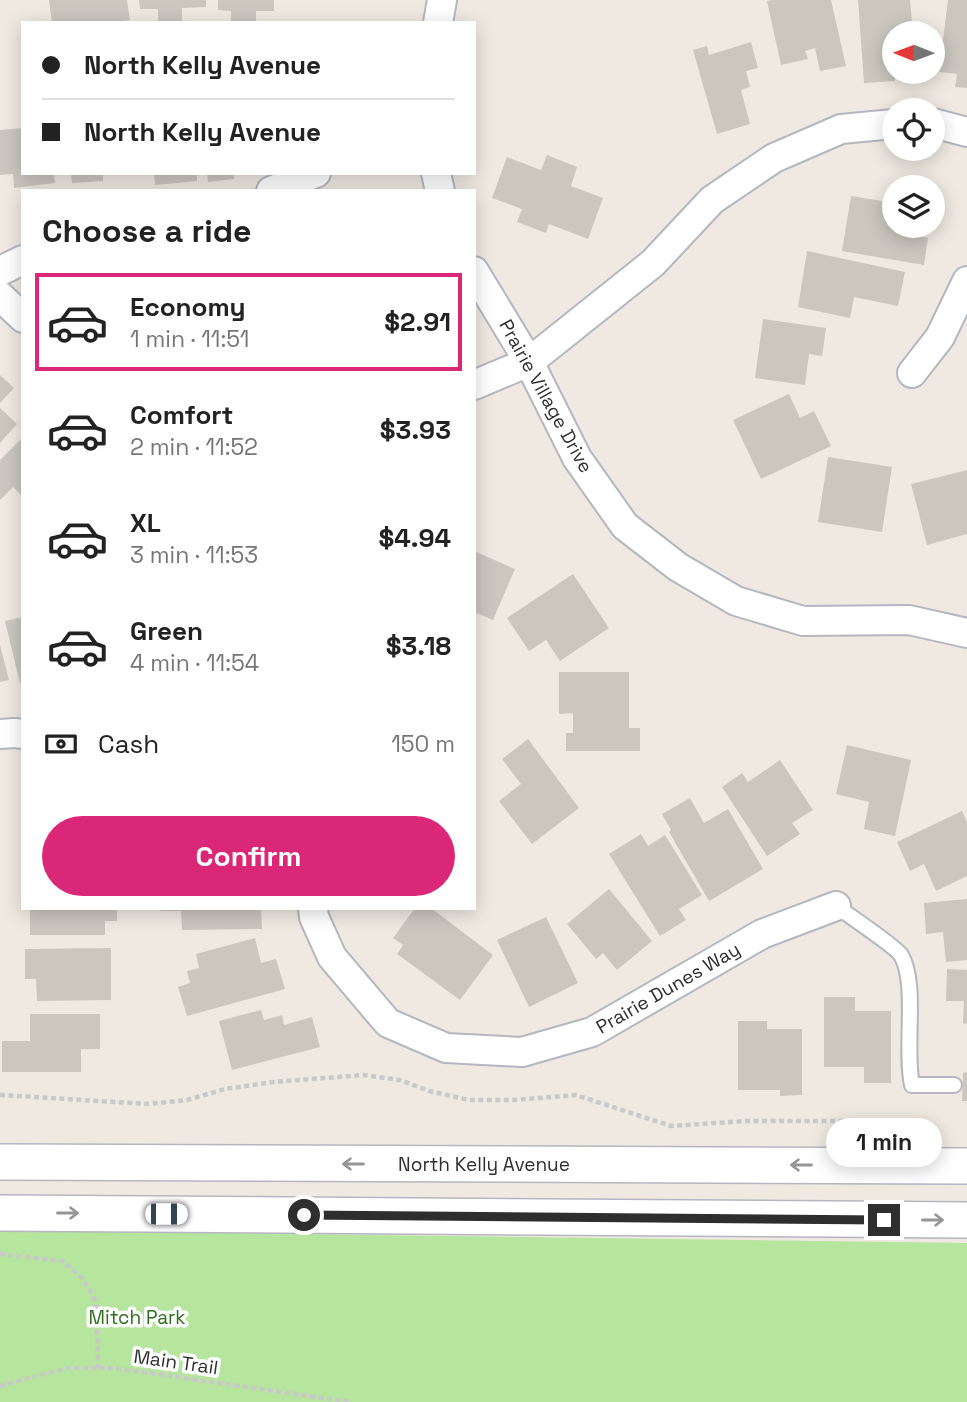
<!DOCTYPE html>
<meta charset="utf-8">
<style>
:root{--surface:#fff;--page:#f6f6f6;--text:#222;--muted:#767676;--line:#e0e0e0;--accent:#db2777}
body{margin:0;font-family:"Space Grotesk",sans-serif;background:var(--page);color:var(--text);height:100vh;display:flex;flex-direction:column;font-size:26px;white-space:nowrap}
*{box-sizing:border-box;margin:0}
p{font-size:23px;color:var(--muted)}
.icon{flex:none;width:38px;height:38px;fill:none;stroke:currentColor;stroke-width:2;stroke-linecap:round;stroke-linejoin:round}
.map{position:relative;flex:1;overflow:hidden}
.panel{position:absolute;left:21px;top:189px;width:455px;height:721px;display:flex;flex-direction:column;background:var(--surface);border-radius:0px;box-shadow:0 4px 18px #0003}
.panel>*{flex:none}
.hud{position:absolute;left:21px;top:21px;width:455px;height:154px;border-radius:0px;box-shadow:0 4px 18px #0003;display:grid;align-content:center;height:154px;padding:0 21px;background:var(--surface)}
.needle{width:46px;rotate:271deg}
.fabs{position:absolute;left:882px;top:21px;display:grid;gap:14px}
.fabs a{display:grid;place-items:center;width:63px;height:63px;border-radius:50%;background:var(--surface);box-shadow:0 4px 18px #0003;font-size:35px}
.end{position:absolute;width:32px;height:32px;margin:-16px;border:9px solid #2e2e2e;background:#fff;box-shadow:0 0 0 4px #fff}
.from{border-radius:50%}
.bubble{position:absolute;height:49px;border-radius:24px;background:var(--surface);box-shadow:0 4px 18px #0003;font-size:23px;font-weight:700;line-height:49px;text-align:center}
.car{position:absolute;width:21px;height:42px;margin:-21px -10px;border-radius:9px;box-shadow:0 0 5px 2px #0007;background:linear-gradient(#fff 24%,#345 0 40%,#fff 0 76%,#345 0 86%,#fff 0)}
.hud b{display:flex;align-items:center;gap:24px;height:66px;font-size:26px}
.hud b+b{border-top:2px solid var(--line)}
.hud i{width:18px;height:18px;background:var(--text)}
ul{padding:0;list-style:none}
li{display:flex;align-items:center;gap:21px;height:98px;margin:0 14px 10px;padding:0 7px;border:4px solid transparent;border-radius:0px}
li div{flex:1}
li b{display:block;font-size:26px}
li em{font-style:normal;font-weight:700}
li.on{border-color:var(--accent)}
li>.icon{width:63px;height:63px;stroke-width:1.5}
h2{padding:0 21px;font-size:32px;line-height:84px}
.pay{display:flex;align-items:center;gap:18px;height:77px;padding:0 21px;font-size:26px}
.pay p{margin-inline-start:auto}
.cta{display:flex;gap:14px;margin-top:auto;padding:14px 21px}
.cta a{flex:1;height:80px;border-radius:42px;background:var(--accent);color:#fff;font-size:28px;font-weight:700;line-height:80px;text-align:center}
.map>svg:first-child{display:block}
.green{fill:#b6e59e}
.building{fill:#cbc7bf}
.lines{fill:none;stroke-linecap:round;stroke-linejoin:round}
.service-casing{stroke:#b4b7c1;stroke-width:18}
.minor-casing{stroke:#b4b7c1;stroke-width:32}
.tertiary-casing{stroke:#b4b7c1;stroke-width:38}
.path{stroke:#c9c9c9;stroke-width:4.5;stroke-dasharray:5 3.5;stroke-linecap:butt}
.service{stroke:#fff;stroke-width:14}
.minor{stroke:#fff;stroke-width:28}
.tertiary{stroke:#fff;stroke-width:35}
.oneway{stroke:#969696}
.route{stroke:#2e2e2e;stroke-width:9}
.labels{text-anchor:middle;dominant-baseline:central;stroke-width:7;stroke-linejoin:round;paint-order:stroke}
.street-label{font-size:19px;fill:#2e2e2e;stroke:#fff}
.park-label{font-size:19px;fill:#2c6e1b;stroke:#fff}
</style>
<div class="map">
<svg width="967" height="1402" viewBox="0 0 967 1402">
<rect width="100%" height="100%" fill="#efe9e1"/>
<path class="green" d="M0,1230l967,13v159h-967z"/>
<path class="building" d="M49,0h78l3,20 -20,3h-58z
M139,0h67v7l-24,1v15h-24v-14h-18z
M218,0h56v11h-18v12h-25v-12l-13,-1z
M772,0h59l15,66 -26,5 -5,-23 -10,3 3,8 -27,6 -14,-64z
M858,0h52l3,33h-19l1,48 -31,2z
M948,0h19v88l-12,-1 2,-13 -18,-2z
M751,42l7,26 -12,3 4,16 -9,3 9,34 -33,10 -24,-84 14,-4 2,9z
M23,128v45h31l1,10 -41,5 -1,-14 -13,1v-45z
M547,155l30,12 -6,19 32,12 -15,41 -39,-15 -3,9 -29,-11 5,-13 -30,-11 15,-41 34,13z
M71,173h32v8l-31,2z
M154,173h43v8l-42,4z
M207,173h27v6l-26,3z
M851,196l43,7v23h10l-1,7 25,5 -4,27 -82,-14z
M807,251l98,21 -7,34 -44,-9 -4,21 -52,-11z
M763,319l63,9 -4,28 -13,-2 -4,31 -50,-7z
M0,375l14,13 -14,15z
M789,394l11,24 14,-7 17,35 -70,33 -28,-59z
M0,408l17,16 -17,19z
M23,437v60l-10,-10 -13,13v-40z
M828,457l64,10 -10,65 -64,-10z
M967,470v64l-40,11 -16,-61z
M474,551l41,18 -22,51 -19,-8z
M573,574l36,54 -49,33 -14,-21 -17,11 -22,-33z
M23,617v65l-3,1 -15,-62z
M0,645l9,35 -9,2z
M559,672h70v56h11v23h-74v-18h7v-20l-14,1z
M528,739l51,69 -47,36 -33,-43 22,-17 -19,-25z
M847,745l64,15 -16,76 -31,-7 5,-27 -33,-8z
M780,760l33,50 -21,13 8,11 -33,22 -45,-69 20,-14 6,9z
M690,798l14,25 24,-14 35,60 -54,32 -40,-69 2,-2 -9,-16z
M962,811l5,11v54l-31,15 -12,-27 -14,7 -13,-29z
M641,834l7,12 17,-11 37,60 -23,14 7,11 -26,16 -51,-82z
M609,889l43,52 -35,29 -14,-17 -7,6 -29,-35z
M967,899v61l-21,2 -3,-30 -17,2 -2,-31z
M30,908h87v13h-12v14h-75z
M161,908h100l1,21 -80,1 -1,-19h-20z
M415,908h16l62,47 -33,45 -63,-46 6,-9 -10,-7z
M546,917l32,66 -49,24 -32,-67z
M255,938l6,25 15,-4 9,30 -98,27 -9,-29 12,-4 -3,-12 12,-3 -3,-14z
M111,948v52l-74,1 -1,-22h-11v-30z
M947,969l20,1v54l-4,-1 1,-22h-18z
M824,997h31v14h36v72h-27v-16h-40z
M261,1010l3,10 18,-5 2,10 28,-8 8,30 -88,23 -13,-49z
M30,1014h70v35h-19v23h-79v-31h28z
M738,1021h29v8h35v66l-22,1v-6h-42z
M967,1072v29h-5l1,-28z"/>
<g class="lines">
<defs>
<path id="service" d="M836,906c12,9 59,40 65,49 17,29 3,93 11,130h42"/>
<path id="minor" d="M438,23l4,-23
M933,123l34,9
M436,173l4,18
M271,191l45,-18
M0,271l23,-11
M474,271l55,91 48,96 48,68 53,41 58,34 67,20 106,-1 58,13
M0,296l23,22
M912,373l28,-36 27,-56
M474,385l55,-23 124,-99 59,-63 62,-42 67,-29 53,-5
M0,734l14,-1 9,1
M313,908l1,9 18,40 56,66 58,25 76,4 70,-20 170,-98 74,-28"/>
<path id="tertiary" d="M0,1162l967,4
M0,1213l967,7"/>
</defs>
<use href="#service" class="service-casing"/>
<use href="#minor" class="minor-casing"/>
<use href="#tertiary" class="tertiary-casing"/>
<path class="path" d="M0,1095l149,9 38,-4 38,-11 48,-7 90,-7 37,5 29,11 40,9h44l63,-5 95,31 75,-5h148l31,7 13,6
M0,1254l63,7 19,17 14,23 2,67
M0,1386l67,-18h48l235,34"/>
<use href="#service" class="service"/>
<use href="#minor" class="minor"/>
<use href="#tertiary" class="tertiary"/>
</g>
<defs><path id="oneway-shaft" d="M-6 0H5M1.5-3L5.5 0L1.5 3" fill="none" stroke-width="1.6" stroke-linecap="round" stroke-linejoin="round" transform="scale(1.75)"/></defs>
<g class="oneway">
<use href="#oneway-shaft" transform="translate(353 1164) rotate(-180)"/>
<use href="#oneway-shaft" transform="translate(801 1165) rotate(-180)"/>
<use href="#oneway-shaft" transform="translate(68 1213)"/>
<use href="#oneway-shaft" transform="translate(933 1220)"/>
</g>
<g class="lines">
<path class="route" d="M304,1215l580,5"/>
</g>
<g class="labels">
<g class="street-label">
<text transform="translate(546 396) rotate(61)">Prairie Village Drive</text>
<text transform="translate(668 988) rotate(-30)">Prairie Dunes Way</text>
<text x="484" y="1164">North Kelly Avenue</text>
<text transform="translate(176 1362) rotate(8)">Main Trail</text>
</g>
<g class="park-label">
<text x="137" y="1317">Mitch Park</text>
</g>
</g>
</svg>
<div class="fabs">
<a><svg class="needle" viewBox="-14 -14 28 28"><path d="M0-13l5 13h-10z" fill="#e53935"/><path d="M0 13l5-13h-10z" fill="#767676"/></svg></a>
<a><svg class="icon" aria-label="locate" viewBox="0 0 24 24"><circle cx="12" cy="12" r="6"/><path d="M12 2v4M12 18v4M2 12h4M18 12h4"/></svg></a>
<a><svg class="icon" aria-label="layers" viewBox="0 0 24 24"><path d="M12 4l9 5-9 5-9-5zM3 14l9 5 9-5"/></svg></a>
</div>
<i class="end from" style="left:304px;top:1215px"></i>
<i class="end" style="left:884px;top:1220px"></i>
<div class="bubble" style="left:826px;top:1118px;width:116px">1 min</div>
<i class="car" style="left:166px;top:1214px;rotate:90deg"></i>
<div class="hud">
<b><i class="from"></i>North Kelly Avenue</b>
<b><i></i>North Kelly Avenue</b>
</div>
<section class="panel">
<h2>Choose a ride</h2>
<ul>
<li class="on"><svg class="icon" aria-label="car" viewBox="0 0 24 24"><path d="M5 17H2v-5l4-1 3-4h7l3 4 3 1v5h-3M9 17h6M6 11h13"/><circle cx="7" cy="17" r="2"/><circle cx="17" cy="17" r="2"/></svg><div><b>Economy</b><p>1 min · 11:51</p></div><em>$2.91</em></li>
<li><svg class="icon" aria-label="car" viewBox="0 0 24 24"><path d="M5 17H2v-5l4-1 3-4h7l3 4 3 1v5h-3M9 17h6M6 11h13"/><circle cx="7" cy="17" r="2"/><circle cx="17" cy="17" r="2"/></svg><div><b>Comfort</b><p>2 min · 11:52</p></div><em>$3.93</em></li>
<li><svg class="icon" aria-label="car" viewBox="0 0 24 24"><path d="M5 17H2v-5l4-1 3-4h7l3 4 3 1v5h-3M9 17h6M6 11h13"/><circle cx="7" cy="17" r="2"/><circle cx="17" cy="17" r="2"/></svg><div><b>XL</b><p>3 min · 11:53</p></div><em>$4.94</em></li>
<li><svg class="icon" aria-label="car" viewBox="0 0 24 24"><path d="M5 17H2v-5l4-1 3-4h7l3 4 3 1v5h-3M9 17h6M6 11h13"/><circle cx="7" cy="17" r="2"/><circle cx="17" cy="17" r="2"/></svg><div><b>Green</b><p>4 min · 11:54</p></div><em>$3.18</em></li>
</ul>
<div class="pay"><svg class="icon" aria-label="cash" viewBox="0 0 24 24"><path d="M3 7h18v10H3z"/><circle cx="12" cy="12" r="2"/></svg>Cash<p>150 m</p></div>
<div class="cta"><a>Confirm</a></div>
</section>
</div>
